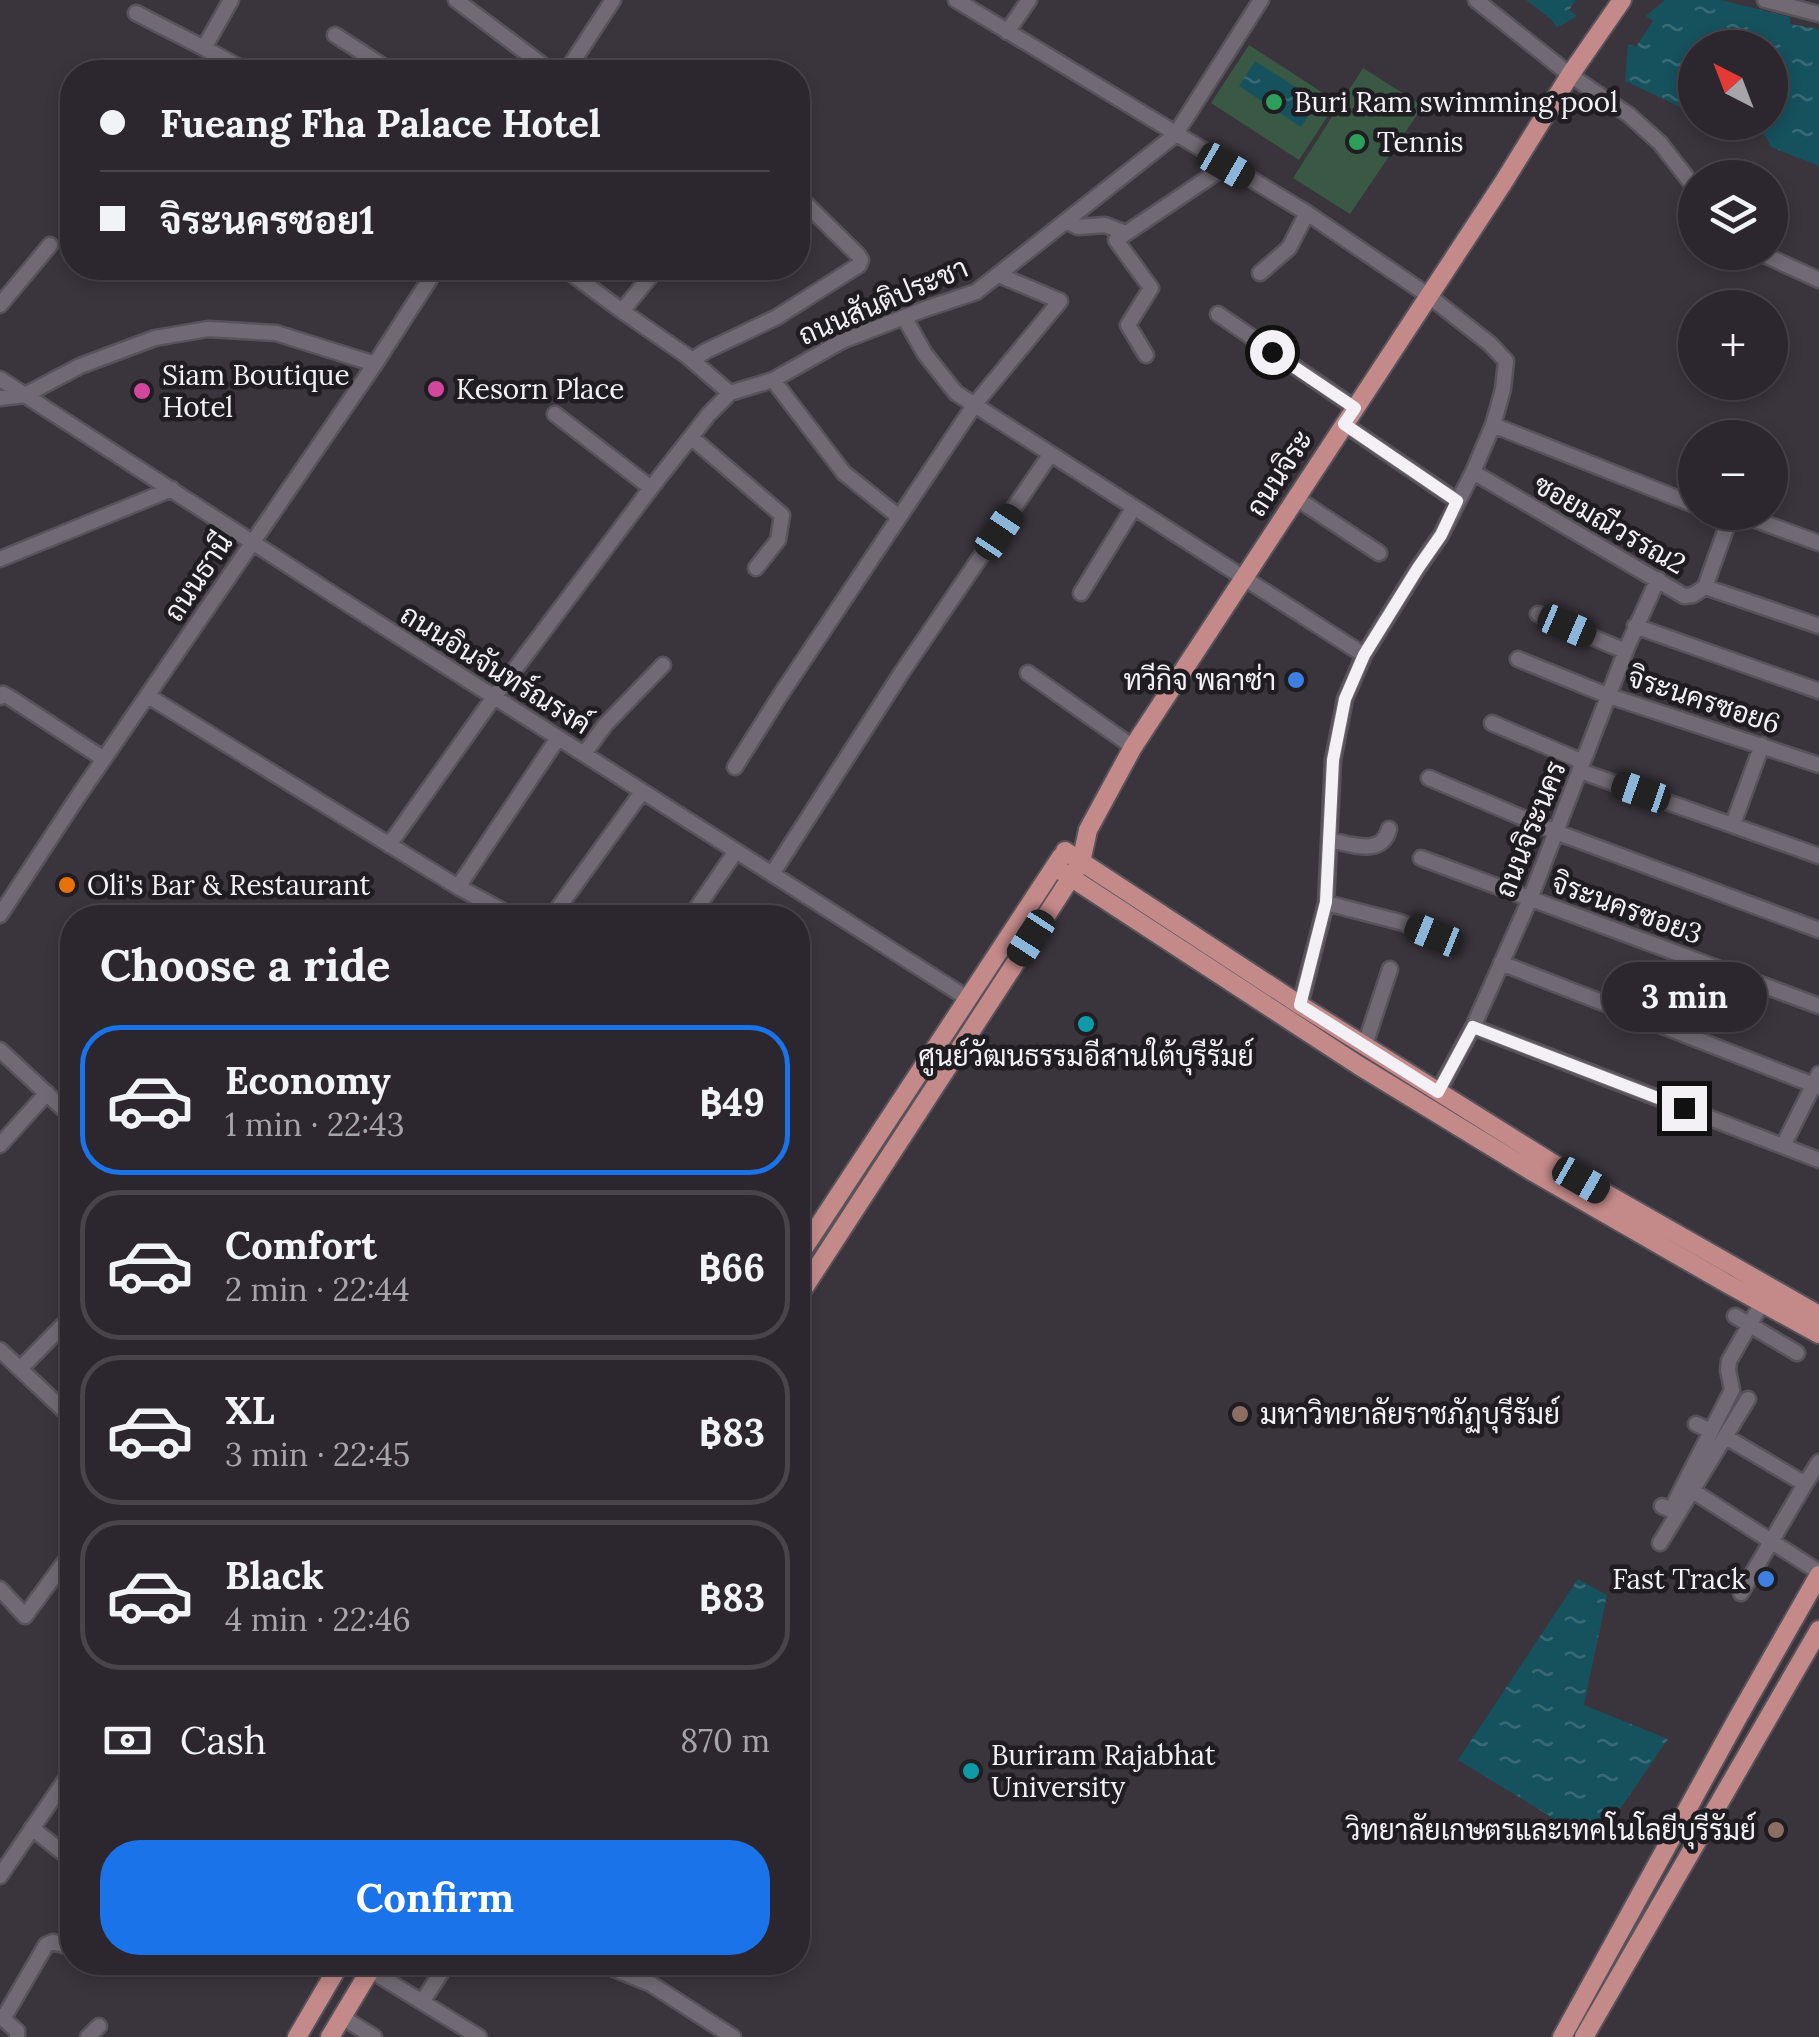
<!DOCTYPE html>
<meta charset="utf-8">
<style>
:root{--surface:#2c272e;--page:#38333a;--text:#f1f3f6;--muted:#a6a5aa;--line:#48444a;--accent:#1a73e8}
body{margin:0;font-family:Lora,Sarabun,serif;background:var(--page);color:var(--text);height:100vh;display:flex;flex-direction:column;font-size:38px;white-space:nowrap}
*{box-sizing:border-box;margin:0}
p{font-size:32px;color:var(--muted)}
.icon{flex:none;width:55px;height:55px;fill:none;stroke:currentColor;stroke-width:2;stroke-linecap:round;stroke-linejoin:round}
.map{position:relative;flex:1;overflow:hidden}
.sheet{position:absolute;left:60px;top:905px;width:750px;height:1070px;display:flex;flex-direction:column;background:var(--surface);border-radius:40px;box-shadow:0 5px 15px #0003,0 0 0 2px var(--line)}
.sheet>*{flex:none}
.hud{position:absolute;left:60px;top:60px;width:750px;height:220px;border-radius:40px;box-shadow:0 5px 15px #0003,0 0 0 2px var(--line);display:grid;align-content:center;height:220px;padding:0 40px;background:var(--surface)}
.needle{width:65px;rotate:318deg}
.fabs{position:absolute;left:1678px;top:30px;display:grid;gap:20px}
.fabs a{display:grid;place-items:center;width:110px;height:110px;border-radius:50%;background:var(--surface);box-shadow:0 5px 15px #0003,0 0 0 2px var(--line);font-size:50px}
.end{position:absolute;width:45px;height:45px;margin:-22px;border:12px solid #f4f1f6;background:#111;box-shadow:0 0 0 5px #111}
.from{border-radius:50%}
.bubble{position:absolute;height:70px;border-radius:35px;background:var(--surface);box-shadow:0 5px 15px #0003,0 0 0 2px var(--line);font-size:32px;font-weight:700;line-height:70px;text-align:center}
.car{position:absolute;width:30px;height:60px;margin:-30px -15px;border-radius:12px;box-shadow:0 0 8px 2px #0007;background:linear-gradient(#222 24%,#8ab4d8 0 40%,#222 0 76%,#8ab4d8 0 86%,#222 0)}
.hud b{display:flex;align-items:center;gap:35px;height:95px;font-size:38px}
.hud b+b{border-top:2px solid var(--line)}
.hud i{width:25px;height:25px;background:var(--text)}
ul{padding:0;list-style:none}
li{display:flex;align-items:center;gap:30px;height:150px;margin:0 20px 15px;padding:0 20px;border:5px solid var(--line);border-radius:40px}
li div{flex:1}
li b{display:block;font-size:38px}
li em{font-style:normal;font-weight:700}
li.active{border-color:var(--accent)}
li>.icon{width:90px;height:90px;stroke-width:1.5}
h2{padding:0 40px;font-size:45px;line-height:120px}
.pay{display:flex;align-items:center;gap:25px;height:110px;padding:0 40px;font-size:38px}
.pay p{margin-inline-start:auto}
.primary-button{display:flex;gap:20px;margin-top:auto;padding:20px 40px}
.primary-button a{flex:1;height:115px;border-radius:40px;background:var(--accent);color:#fff;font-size:40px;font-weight:700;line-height:115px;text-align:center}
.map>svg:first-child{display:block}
.green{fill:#395944}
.water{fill:url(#water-ripples)}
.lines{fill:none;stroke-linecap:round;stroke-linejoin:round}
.minor-casing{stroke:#58535a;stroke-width:19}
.major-casing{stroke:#58535a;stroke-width:22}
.minor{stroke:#716a74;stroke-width:14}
.major{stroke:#c48a8a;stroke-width:18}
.route{stroke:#f4f1f6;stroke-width:12}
.leisure-dot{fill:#2e9e5b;stroke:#1f1d21;stroke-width:4}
.hotel-dot{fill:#d1479c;stroke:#1f1d21;stroke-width:4}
.shop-dot{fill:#3f7fe0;stroke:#1f1d21;stroke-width:4}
.food-dot{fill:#e8710a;stroke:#1f1d21;stroke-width:4}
.culture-dot{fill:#0f9aa8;stroke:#1f1d21;stroke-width:4}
.education-dot{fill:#8d6e63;stroke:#1f1d21;stroke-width:4}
.labels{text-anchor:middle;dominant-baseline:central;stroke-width:9;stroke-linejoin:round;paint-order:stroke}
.poi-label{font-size:28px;fill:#f4f1f6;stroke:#1f1d21;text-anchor:start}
.street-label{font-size:28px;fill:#f4f1f6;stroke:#1f1d21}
</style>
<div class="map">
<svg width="1819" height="2037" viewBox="0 0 1819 2037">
<defs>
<pattern id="water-ripples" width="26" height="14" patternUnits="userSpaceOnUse" patternTransform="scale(2.5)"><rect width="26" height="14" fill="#16515e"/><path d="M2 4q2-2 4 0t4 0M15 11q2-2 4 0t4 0" fill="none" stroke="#386a76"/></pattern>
</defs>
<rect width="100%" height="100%" fill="#3a343d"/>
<path class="green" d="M1249,45l88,57 -38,58 -88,-57z
M1363,68l60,38 -73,108 -57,-36z
M798,1749c17,24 15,53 0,78z"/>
<path class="water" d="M1526,0h50l-7,10 8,6 -20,12 -5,-8z
M1665,0h56l69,17v7l29,5v137l-48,-19 -6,-12 -29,-12 34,-1v-74h-75v66l-70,-33 3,-37 8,3 17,-26 -7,-5z
M1255,61l63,40 -17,26 -62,-41z
M1578,1579l29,16 -23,110 84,34 -72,105 -138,-84z"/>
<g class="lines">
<defs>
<path id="minor" d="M456,0l96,72
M956,0l351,213 122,83 61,48 16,17 -3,28 -10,36 -20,47 -32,63 -23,33 -54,87 -19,44 -12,61 -7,143 -26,102
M1476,0l94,75 59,40 31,28 35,45
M1765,0l54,14
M136,13l68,35 27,-48
M1007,32l22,-32
M335,35l57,37
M204,48l44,24
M566,72l47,-72
M1066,221l12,6 27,-2 21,8
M1758,252l61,28
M564,268l58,43 65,45 43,37
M1260,273l29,-25 18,-35
M0,305l50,-60
M622,311l35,-43
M1218,314l137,94
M904,317l21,37 31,39 408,262
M1146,355l-18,-30 23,-37 -35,-48 110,-74
M692,360l14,-9 71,-34 82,-52 2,-5 -3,-5 -60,-59
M0,379l334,216 633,403
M773,380l71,93 55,44
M0,398l25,-3 55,-29 75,-28 53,-9 68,4 99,31
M555,414l96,74
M1344,424l113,77
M1493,425l199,79
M691,437l91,78 -4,25 -22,28
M1473,472l211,124 9,-1 12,-8 27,-75
M1296,498l83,55
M1734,512l85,31
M0,559l172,-70
M1705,587l114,39
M1081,593l53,-86
M1538,614l87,37
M1635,626l184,65
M1518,659l91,37 210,69
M1028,673l105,74
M148,696l310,191 58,31
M0,697l3,-3 6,3 95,62
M1492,723l91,39
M584,754l21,-29 58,-60
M735,767l46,-73 194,-290 85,-103 -61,-26
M1580,771l239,85
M1429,778l127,54 263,98
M1733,824l29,-79
M1329,840c22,4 53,17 60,-11
M389,845l105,-148 157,-209 58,-74 21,-21 43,-13 69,-39 83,-32 51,-17 199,-157 86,-135
M1421,858l398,148
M772,874l130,-202 148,-217
M458,887l100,-149
M1326,903l74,19 34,13
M0,915l77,-117 298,-434 62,-96
M551,918l91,-126
M690,918l46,-67
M1501,963l318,124
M1473,1027l346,133
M1365,1045l25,-76
M0,1050l72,67
M1438,1092l35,-65 57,-128 98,-254 30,-66
M0,1145l47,-52
M1783,1146l36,-72
M1735,1316l62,37
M0,1350l72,68
M20,1369l52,-53
M1696,1424l15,7
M1726,1437l79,47 -64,109
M1805,1484l14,-22
M1693,1491l126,81
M1662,1506l9,4 61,-120 -4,-20 1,-9 33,-58
M1660,1543l88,-144
M0,1589l25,27 47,-64
M32,1828l40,32
M0,1876l72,-106
M597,1962l54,22 82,53
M370,1970l109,67
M422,2002l26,-40
M0,2016l17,15v6
M342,2017l32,20
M3,2019l43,-74 7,-3 14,4
M88,2037l11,-11"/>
<path id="major" d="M1065,851l235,154 249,156 270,154
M1055,867l303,198 175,107 193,111 93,51
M798,1257l263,-400
M798,1297l283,-435 7,-32 45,-83 370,-564 67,-108 52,-75
M297,2037l44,-75
M330,2037l45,-75
M1562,2037l175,-318 82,-144
M1584,2037l235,-407"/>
</defs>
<use href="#minor" class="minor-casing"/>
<use href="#major" class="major-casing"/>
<use href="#minor" class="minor"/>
<use href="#major" class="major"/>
</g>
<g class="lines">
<path class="route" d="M1272,352l83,56 -11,16 113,77 -16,34 -23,33 -54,87 -19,44 -12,61 -7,142 -26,103 138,87 35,-65 211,81"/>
</g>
<g class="leisure-dot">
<circle cx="1274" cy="102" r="10"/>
<circle cx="1357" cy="142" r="10"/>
</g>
<g class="hotel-dot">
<circle cx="436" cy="389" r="10"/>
<circle cx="142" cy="391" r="10"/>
</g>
<g class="shop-dot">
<circle cx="1296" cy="680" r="10"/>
<circle cx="1766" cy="1579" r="10"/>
</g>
<circle class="food-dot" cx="67" cy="885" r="10"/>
<g class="culture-dot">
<circle cx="1086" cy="1024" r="10"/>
<circle cx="971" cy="1771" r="10"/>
</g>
<g class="education-dot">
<circle cx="1240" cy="1414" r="10"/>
<circle cx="1776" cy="1830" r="10"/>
</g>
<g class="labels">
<g class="poi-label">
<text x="1294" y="102">Buri Ram swimming pool</text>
<text x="1377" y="142">Tennis</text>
<text x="162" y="375">Siam Boutique<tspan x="162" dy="32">Hotel</tspan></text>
<text x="456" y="389">Kesorn Place</text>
<text x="1276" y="680" text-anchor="end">ทวีกิจ พลาซ่า</text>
<text x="87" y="885">Oli's Bar &amp; Restaurant</text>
<text x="1086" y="1056" text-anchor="middle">ศูนย์วัฒนธรรมอีสานใต้บุรีรัมย์</text>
<text x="1260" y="1414">มหาวิทยาลัยราชภัฏบุรีรัมย์</text>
<text x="1746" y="1579" text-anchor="end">Fast Track</text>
<text x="991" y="1755">Buriram Rajabhat<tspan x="991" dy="32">University</tspan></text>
<text x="1756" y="1830" text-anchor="end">วิทยาลัยเกษตรและเทคโนโลยีบุรีรัมย์</text>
</g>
<g class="street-label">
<text transform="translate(883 301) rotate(-23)">ถนนสันติประชา</text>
<text transform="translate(1279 473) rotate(-57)">ถนนจิระ</text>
<text transform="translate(1610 524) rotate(30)">ซอยมณีวรรณ2</text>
<text transform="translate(198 577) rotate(-56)">ถนนธานี</text>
<text transform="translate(496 669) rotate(32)">ถนนอินจันทร์ณรงค์</text>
<text transform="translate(1704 700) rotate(18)">จิระนครซอย6</text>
<text transform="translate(1530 829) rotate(-68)">ถนนจิระนคร</text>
<text transform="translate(1627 908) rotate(20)">จิระนครซอย3</text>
</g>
</g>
</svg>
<div class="fabs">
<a><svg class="needle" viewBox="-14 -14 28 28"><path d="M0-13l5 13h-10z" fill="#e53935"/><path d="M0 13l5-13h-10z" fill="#a6a5aa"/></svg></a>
<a><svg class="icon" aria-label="layers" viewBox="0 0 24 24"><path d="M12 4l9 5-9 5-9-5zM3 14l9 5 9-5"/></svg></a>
<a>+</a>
<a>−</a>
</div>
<i class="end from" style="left:1272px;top:352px"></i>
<i class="end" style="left:1684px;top:1108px"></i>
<div class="bubble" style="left:1602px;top:962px;width:165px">3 min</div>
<i class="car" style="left:1226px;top:166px;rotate:120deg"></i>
<i class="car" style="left:999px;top:532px;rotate:34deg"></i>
<i class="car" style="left:1567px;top:626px;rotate:113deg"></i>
<i class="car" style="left:1641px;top:792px;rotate:289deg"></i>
<i class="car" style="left:1434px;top:935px;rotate:292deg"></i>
<i class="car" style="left:1031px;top:938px;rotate:213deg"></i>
<i class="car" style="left:1581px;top:1180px;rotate:120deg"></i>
<div class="hud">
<b><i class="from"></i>Fueang Fha Palace Hotel</b>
<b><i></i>จิระนครซอย1</b>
</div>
<section class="sheet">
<h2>Choose a ride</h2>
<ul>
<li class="active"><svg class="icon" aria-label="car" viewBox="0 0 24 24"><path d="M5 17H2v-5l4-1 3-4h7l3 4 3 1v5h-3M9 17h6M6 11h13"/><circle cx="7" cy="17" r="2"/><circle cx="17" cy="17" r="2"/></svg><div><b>Economy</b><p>1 min · 22:43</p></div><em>฿49</em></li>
<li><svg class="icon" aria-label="car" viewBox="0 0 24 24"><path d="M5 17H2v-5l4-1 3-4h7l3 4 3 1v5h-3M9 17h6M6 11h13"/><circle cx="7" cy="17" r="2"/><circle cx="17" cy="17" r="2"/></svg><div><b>Comfort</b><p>2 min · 22:44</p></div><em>฿66</em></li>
<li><svg class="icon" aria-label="car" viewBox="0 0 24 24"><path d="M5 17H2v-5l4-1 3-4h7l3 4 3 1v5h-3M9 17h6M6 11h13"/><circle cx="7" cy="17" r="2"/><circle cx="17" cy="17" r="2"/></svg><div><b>XL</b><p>3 min · 22:45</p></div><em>฿83</em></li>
<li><svg class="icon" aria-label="car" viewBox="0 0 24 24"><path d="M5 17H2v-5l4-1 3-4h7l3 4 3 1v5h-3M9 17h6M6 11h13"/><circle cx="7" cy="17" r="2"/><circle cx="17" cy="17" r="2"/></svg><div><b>Black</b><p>4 min · 22:46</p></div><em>฿83</em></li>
</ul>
<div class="pay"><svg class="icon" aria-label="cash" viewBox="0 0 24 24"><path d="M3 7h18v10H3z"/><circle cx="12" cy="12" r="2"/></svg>Cash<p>870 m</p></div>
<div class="primary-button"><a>Confirm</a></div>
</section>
</div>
